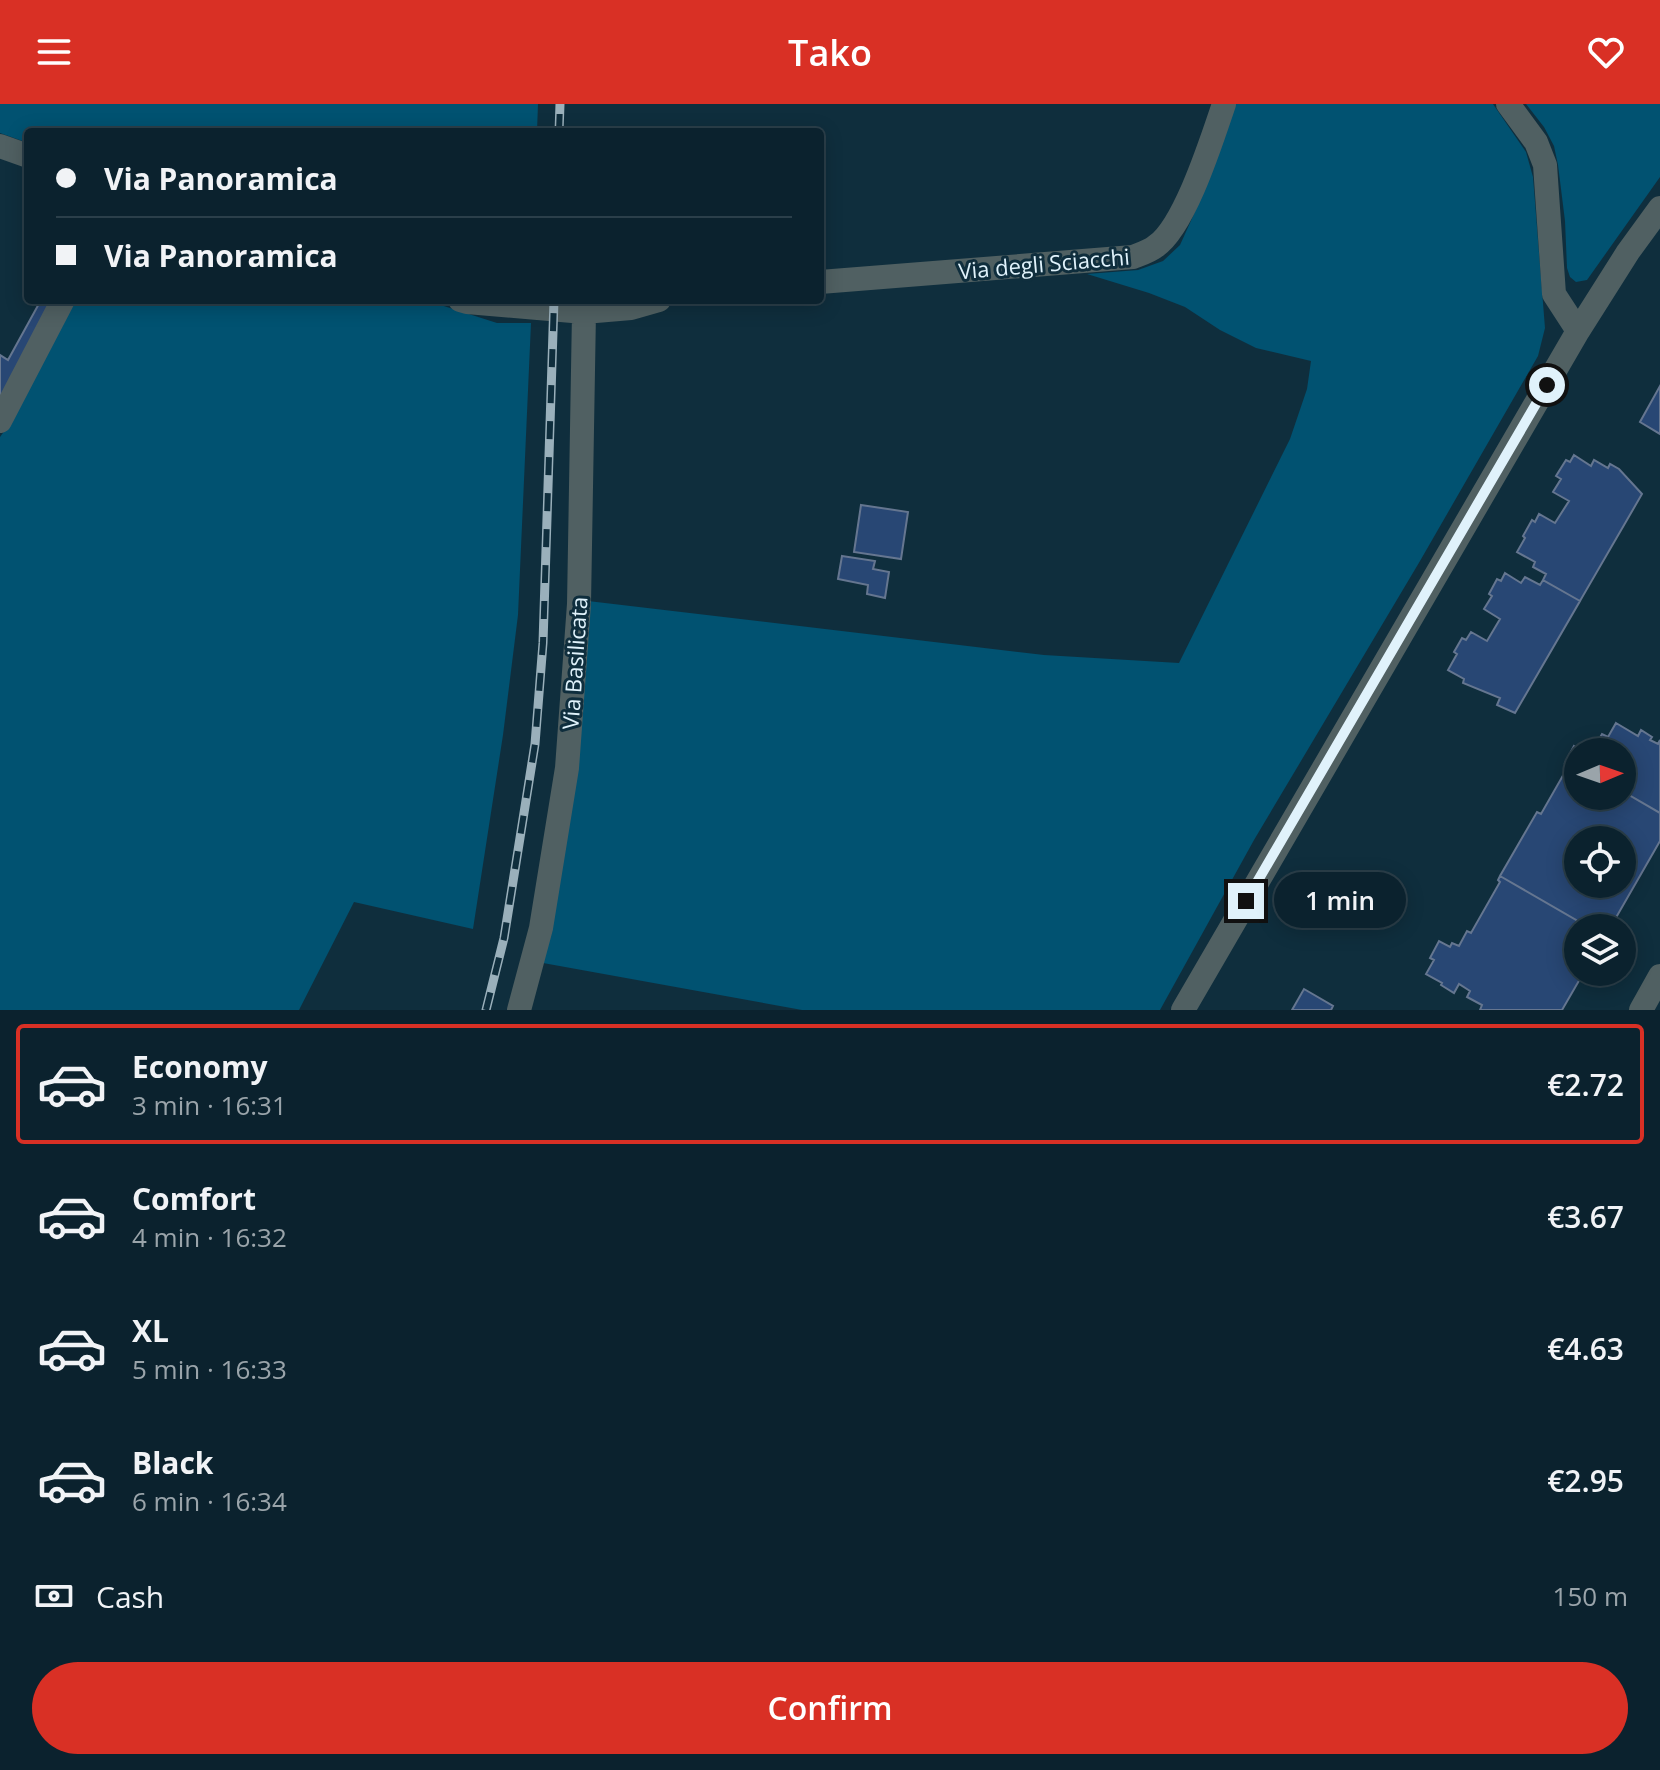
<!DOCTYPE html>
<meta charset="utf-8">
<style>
:root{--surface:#0b222e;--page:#142a36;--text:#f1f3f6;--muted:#9aa4aa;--line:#2b3f4a;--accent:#d93025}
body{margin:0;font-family:"Open Sans",sans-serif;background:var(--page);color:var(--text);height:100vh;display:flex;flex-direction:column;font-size:30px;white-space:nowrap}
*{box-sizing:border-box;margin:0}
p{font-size:26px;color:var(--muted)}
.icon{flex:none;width:44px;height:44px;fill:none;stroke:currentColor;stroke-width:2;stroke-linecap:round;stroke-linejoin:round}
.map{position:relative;height:906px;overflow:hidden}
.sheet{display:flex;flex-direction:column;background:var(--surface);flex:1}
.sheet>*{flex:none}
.banner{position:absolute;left:24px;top:24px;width:800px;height:176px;border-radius:8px;box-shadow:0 4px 20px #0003,0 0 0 2px var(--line);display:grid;align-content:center;height:176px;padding:0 32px;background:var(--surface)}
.needle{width:52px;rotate:88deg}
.fabs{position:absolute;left:1564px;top:634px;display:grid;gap:16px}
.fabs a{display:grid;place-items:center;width:72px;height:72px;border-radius:50%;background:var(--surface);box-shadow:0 4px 20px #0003,0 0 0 2px var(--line);font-size:40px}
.end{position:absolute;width:36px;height:36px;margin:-18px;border:10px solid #e0f2fb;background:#111;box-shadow:0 0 0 4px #111}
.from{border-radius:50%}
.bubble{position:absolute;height:56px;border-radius:28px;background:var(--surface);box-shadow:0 4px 20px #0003,0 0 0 2px var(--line);font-size:26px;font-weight:600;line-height:56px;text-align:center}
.banner b{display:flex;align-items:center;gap:28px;height:76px;font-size:30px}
.banner b+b{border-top:2px solid var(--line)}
.banner i{width:20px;height:20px;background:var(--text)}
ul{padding:14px 0 0;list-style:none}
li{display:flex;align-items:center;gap:24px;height:120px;margin:0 16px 12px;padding:0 16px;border:4px solid transparent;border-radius:8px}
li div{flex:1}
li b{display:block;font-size:30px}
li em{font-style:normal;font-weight:600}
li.active{border-color:var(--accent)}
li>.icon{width:72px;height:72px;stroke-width:1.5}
.pay{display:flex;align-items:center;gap:20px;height:88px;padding:0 32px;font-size:30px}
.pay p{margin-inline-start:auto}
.cta{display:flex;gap:16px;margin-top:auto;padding:16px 32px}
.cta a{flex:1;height:92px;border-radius:48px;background:var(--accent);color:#fff;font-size:32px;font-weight:600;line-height:92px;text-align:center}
header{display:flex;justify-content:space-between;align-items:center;height:104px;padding:0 32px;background:var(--accent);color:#fff;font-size:36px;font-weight:600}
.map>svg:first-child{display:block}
.green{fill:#015271}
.building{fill:#284774;stroke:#657690;stroke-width:2;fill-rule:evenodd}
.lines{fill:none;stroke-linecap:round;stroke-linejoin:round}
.street{stroke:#506062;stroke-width:24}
.rail-casing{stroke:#9ab0bb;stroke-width:9}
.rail{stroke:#0f2e3d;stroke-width:6;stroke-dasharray:18;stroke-linecap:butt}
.route{stroke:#e0f2fb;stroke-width:10}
.labels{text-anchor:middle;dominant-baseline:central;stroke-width:6;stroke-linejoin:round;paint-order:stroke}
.street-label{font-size:22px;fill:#e0f2fb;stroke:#0f2e3d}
</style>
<header><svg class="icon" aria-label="menu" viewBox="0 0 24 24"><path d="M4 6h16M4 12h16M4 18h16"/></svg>Tako<svg class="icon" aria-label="heart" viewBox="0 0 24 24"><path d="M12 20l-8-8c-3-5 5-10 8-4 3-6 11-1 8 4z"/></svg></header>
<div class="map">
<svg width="1660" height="906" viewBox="0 0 1660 906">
<rect width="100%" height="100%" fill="#0f2e3d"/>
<path class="green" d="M0,0h538l-1,28h-509v11l-28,-10z
M1235,0h258l33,48 7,25 12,151 -7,28 -118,205 -166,279 -94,170h-358l-259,-47 45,-362 456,54 135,8 111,-224 17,-50 4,-28 -55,-13 -36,-18 -35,-23 -36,-14 -62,-19 51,-4 25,-9 17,-16 14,-31z
M1526,0h134v73l-73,103 -11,2 -6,-5 -3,-9 -2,-47 -7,-56 -4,-19 -10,-19z
M71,196h354l72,23h34l-13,292 -15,120 -30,194 -119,-27 -55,108h-299v-573l13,-18z"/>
<path class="building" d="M41,196h16l-57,100v-45l8,5z
M1660,282v48l-20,-12z
M1574,351l17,11 3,-6 14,8 2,-4 9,5 23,25 -62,107 -37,-21 3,-6 -13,-7 2,-5 -18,-10 8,-14 -2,-2 9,-16 3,2 4,-8 16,9 14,-22 -16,-9 8,-13 -5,-3 10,-16 4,2z
M861,401l47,7 -7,47 -47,-7z
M842,452l33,5 -2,8 16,3 -4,26 -18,-4 1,-9 -30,-6z
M1505,469l16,10 4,-6 15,8 3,-5 37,21 -65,112 -18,-8 3,-7 -37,-15 1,-4 -16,-9 9,-16 -3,-2 8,-14 4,2 5,-8 16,9 13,-22 -16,-10 8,-13 -3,-2 8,-15 4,2z
M1616,619l22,13 3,-6 11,7 -2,3 8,4 2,-4v73l-38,-22v-39h-36l3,-7 5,3 8,-14 6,3z
M1574,642l10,6h-6v13l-11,-6z
M1567,655l11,6v31h44v-5l38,22v28l-50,87h-20l-90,-52 37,-64 4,2 28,-49 -4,-2zM1578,736h44v44h-44z
M1500,772l90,52h-12v44h6l-22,38h-82l2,-5 -15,-8 3,-6 -11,-7 -5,9 -13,-8 1,-2 -16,-9 8,-14 -4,-2 9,-17 11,6 2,-4 7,3 8,-15 4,2 29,-51 -2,-2z
M1304,885l29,17 -2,4h-39z"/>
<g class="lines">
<path class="street" d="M1508,0l28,38 9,23 9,129 24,37
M0,42l28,10
M820,178l313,-25c8,-3 17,-6 23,-11 29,-20 56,-107 68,-142
M460,196l7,2 117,10 47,-4 28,-8
M0,317l63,-121
M519,906l22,-82 26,-160 12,-164 5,-292
M1183,906l395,-679 50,-79 32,-44
M1641,906l19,-34"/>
<defs>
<path id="rail" d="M559,28l1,-28
M486,906l18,-72 31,-194 8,-101 11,-343"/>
</defs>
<use href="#rail" class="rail-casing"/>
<use href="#rail" class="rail"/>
</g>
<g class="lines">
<path class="route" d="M1246,797l301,-516"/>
</g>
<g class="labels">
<g class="street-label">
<text transform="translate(1044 159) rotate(-5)">Via degli Sciacchi</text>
<text transform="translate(574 559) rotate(-86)">Via Basilicata</text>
</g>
</g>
</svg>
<div class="fabs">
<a><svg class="needle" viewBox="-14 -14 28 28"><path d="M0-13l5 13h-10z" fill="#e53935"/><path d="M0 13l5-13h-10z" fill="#9aa4aa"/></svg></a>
<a><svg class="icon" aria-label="locate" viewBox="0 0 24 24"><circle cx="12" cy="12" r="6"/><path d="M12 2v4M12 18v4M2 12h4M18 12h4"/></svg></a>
<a><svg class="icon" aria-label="layers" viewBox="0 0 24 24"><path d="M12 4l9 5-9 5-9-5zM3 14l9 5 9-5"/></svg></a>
</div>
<i class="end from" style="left:1547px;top:281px"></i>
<i class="end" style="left:1246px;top:797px"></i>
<div class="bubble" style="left:1274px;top:768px;width:132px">1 min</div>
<div class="banner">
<b><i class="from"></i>Via Panoramica</b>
<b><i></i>Via Panoramica</b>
</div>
</div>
<section class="sheet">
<ul>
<li class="active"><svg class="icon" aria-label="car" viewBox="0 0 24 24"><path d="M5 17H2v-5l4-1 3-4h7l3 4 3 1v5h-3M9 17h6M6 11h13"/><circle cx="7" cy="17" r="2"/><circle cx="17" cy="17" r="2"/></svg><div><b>Economy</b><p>3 min · 16:31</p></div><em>€2.72</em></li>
<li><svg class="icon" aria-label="car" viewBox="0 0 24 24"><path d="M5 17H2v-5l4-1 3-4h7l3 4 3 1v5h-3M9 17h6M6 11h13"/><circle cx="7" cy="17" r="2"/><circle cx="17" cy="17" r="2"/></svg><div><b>Comfort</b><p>4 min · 16:32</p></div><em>€3.67</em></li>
<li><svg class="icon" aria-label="car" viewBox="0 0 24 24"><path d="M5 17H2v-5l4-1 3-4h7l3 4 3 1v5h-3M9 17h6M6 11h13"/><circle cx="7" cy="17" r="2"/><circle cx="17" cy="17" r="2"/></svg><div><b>XL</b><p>5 min · 16:33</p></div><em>€4.63</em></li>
<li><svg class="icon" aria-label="car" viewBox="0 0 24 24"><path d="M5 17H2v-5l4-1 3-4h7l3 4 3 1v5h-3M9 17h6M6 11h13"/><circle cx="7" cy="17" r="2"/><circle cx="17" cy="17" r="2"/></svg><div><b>Black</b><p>6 min · 16:34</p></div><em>€2.95</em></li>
</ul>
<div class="pay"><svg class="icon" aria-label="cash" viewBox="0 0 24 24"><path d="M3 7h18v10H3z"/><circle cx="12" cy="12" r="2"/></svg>Cash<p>150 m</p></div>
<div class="cta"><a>Confirm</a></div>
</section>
